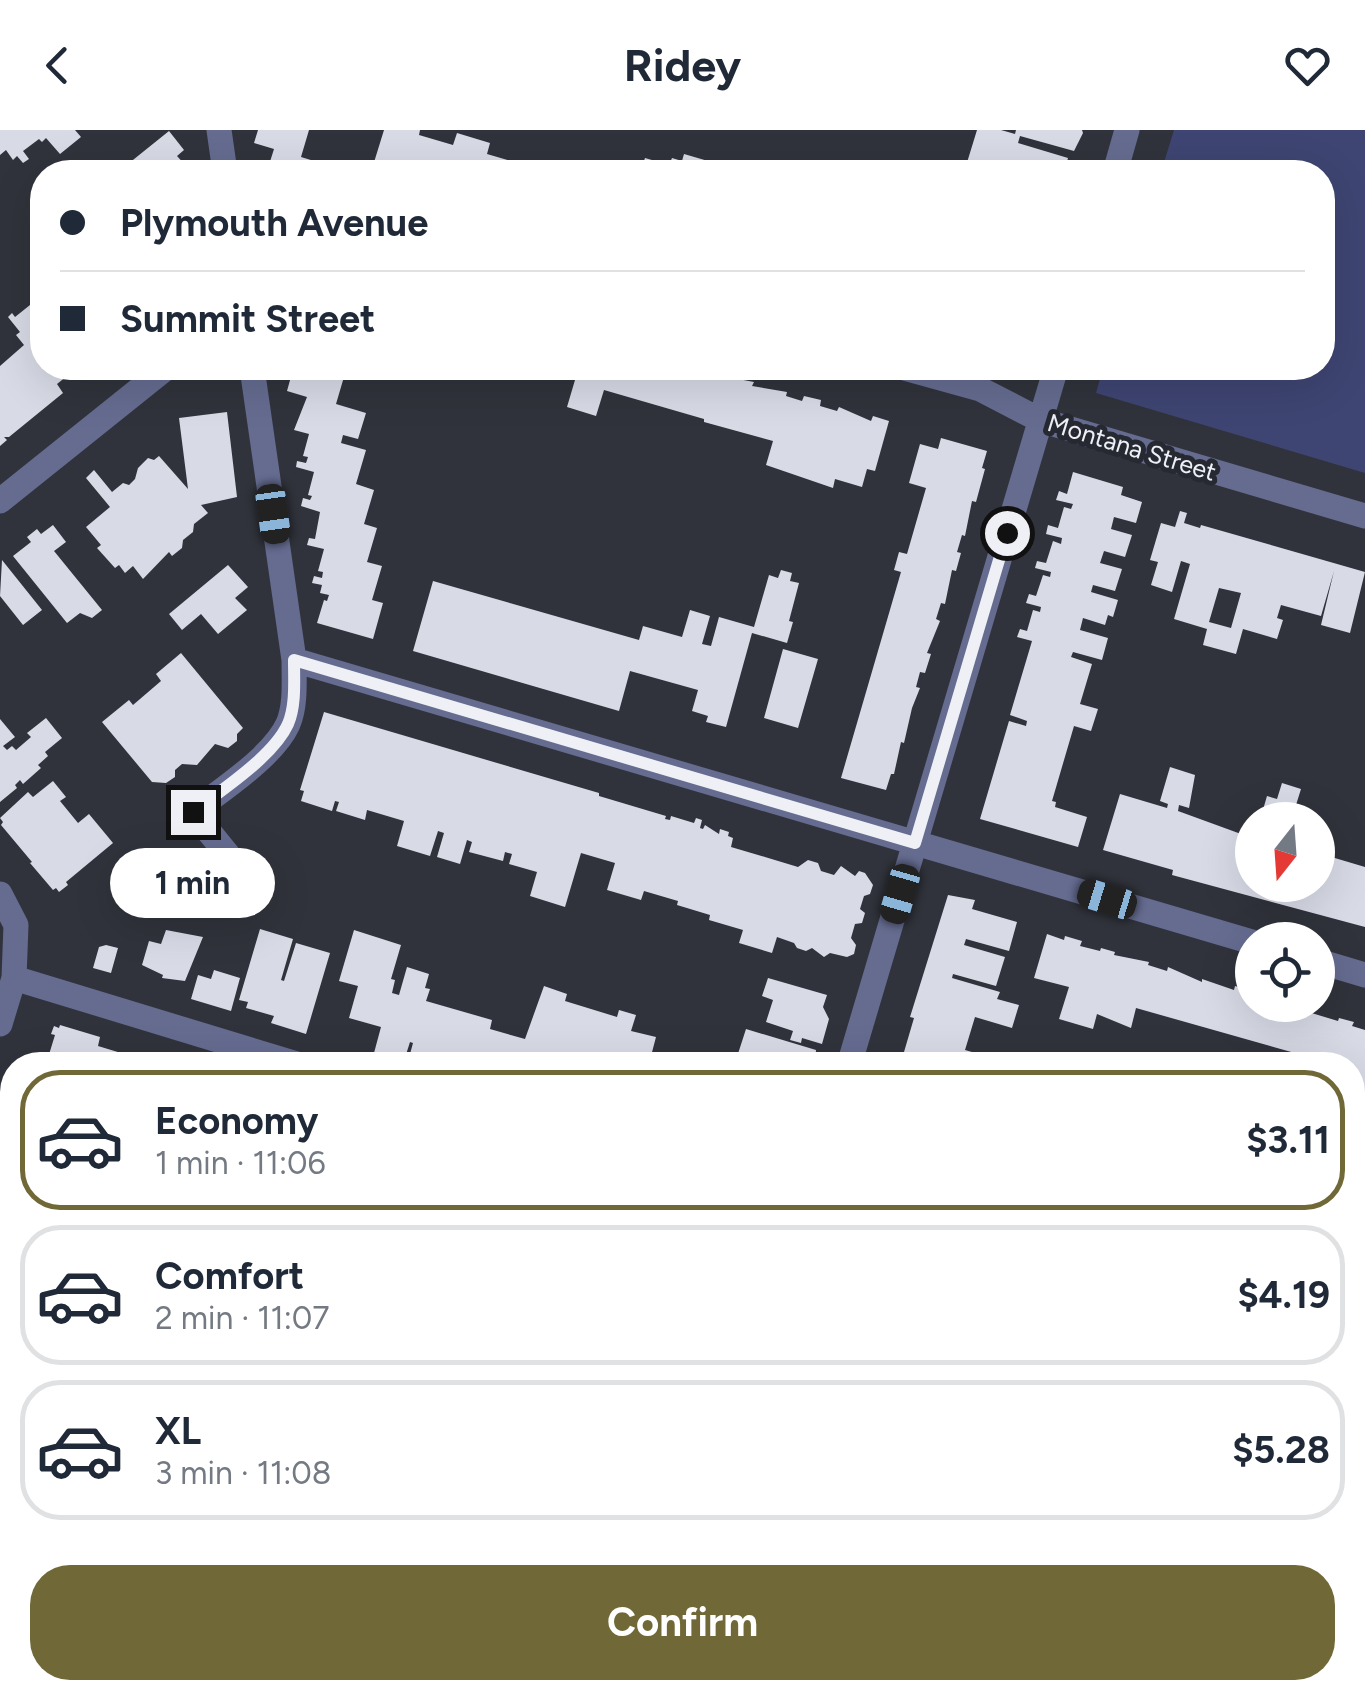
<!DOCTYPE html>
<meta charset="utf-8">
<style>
:root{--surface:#fff;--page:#f6f6f7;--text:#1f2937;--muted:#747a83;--line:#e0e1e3;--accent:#706836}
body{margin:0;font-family:Figtree,sans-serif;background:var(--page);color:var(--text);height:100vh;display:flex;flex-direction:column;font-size:38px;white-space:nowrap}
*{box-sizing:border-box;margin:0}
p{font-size:32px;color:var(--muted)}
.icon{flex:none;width:55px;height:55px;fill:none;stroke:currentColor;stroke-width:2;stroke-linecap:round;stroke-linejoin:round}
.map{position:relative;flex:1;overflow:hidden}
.side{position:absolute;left:0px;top:922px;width:1365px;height:648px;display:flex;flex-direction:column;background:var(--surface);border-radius:40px 40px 0 0;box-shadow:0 10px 40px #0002}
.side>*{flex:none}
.banner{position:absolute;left:30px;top:30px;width:1305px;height:220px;border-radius:40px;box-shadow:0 10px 40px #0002;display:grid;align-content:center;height:220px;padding:0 30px;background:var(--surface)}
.needle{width:65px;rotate:197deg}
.fabs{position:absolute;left:1235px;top:672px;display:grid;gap:20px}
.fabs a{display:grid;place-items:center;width:100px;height:100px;border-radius:50%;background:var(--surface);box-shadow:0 10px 40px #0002;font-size:50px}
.end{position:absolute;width:45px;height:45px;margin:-22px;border:12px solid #eef0f6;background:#111;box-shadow:0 0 0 5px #111}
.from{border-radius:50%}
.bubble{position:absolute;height:70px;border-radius:35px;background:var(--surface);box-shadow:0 10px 40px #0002;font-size:32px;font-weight:700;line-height:70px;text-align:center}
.car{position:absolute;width:30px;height:60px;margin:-30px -15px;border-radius:12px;box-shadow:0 0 8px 2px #0007;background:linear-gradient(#222 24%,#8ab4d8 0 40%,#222 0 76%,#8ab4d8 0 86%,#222 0)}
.banner b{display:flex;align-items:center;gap:35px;height:95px;font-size:38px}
.banner b+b{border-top:2px solid var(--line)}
.banner i{width:25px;height:25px;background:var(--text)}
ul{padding:18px 0 0;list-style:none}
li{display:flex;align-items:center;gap:30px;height:140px;margin:0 20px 15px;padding:0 10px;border:5px solid var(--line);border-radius:40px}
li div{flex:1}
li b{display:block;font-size:38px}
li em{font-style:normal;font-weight:700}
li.on{border-color:var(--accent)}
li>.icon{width:90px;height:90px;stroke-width:1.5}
.button{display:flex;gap:20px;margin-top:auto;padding:20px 30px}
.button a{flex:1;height:115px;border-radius:40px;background:var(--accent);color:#fff;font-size:40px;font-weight:700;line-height:115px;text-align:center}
header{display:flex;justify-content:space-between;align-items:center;height:130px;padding:0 30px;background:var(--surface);font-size:45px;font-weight:700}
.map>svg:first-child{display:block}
.green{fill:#3e4572}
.building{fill:#d8dbe6;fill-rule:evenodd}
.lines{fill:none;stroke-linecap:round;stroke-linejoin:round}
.minor{stroke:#656c90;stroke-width:25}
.route{stroke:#eef0f6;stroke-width:12}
.labels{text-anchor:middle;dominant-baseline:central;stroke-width:10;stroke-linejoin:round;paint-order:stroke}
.street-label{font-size:25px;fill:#eef0f6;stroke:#272932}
</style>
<header><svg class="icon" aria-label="back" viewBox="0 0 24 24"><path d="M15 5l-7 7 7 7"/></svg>Ridey<svg class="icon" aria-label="heart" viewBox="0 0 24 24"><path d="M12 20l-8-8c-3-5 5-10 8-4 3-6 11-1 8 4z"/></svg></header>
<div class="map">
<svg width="1365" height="1568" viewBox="0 0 1365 1568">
<rect width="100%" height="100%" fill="#31333c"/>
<path class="green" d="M1174,0h191v343l-269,-80 7,-25h219v-196h-161z"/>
<path class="building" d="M0,0h75l6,7 -21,17 -14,-16 -4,4 -3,-3 -16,12 6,8 -6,4 -6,-7 -4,4 -7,-10 -6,5z
M258,0h51l-8,27 49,15h-87l2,-6 3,2 6,-19 -20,-6z
M384,0h36l-1,5 34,10 4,-12 33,10 -3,11 52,15 1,-6 17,5 -1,4h-185z
M977,0h24l14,4 1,-4h66l1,3 -9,18 -54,-15 -2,7 50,15 -4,14h-88l-11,-3z
M169,1l15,19 -7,6 11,12 -6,4h-64z
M684,24l24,7 -4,11h-64l5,-14 24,7 3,-7 10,3z
M749,32l31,10h-38z
M30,175l9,11 3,-3v41l-6,5 7,9h34l-20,16 6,9 -54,44h-5l3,3 -7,6v-80l24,-21 -8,-10 4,-3 -12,-15 4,-4 3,4z
M298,238l48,2 -10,34 30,9 -8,26 -15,-4 -2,8 25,7 -10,34 18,6 -10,34 13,4 -10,34 15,4 -10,34 11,3 -10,36 -56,-16 7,-23 3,1 2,-6 -9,-2 2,-8 -10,-2 2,-7 8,2 1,-6 -5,-1 6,-22 -17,-4 2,-7 6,1 5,-27 -19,-6 2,-8 7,2 2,-4 -4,-1 6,-23 -18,-5 1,-6 9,2 2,-6 -5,-1 6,-22 -15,-4 13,-33 -20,-6 5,-18 4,1z
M535,238h154l12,3 4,-3 13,4 -1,3 37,7 -2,4 35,6 -1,4 16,5 2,-5 17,4 -1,6 17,5 2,-4 32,14 2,-5 16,5 -14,50 -8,-2 -5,18 -27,-8 -2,9 -67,-23 7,-24 -69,-19v-3l-100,-29 -8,26 -29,-9 8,-27z
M227,282l10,85 -36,8 7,8 -14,11 -1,8 -10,8 -1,8 -10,8 -3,-4 -26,27 -10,-13 -8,7 -6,-8 -4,3 -18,-20 4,-3 -15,-18 24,-20 -24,-29 8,-8 18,22 11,-9 6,2 6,-6 3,-11 10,-10 6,2 5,-4 29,33 -9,-71z
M941,308l46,13 -5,17 3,1 -9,33 -4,-1 -7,35 -3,-1 -5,17 4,1 -5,18 -4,-1 -7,34 -4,-1 -5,16 4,2 -13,32 4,1 -6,19 -5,-1 -4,15 4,1 -8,20 -8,35 -3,-1 -7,32h-3l-5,16 -45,-12 60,-206 -7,-2 5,-18 8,2 19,-66 -17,-5 11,-39 18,5z
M1073,342l50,15 -2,8 21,7 -6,21 -22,-6 -3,12 21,6 -7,22 -21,-6 -4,12 22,6 -7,22 -22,-6 -2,7 27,8 -5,17 -5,-2 -3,10 -22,-7 -3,12 28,8 -6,22 -29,-8 -2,5 21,7 -12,40 18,5 -7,22 -17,-5 -22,75 4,1 -1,5 32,10 -9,30 -98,-28 29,-98 17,5 1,-5 -17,-6 22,-74 -15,-4 3,-8 7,2 6,-21 7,2 1,-5 -15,-4 3,-9 7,2 7,-21 7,2 1,-5 -16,-4 2,-7 9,2 7,-22 8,3 1,-6 -16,-4 2,-9 10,3 6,-21 7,2 2,-5 -17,-4 3,-9 8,3z
M1180,381l7,2 -3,10 16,5 1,-3 164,47 -15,61 -29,-8 13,-54 -13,45 -40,-11 -4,13 6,2 -6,19 -34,-10 -7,25 -33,-9 4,-16 -33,-10 16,-55 -9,-3 -9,31 -21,-7 7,-23 -8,-2 11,-37 14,4zM1219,458l22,5 -10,35 -22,-6z
M53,395l13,17 -12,9 48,59 -10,8 -12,-5 -13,10 -54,-67 18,-14 -4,-5 10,-8 4,5z
M2,430l40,50 -19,15 -23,-29z
M228,435l20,22 -13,11 12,12 -29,24 -17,-20 -19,16 -13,-16z
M781,440l11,3 -2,8 9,2 -10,38 4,1 -6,21 -35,-10 -26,94 -20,-5 2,-6 -16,-5 6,-21 -68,-19 -11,40 -206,-60 20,-70 206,59 4,-14 39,11 8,-27 20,6 -8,28 9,2 8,-29 35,10 15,-52 9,3z
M783,519l35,10 -20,69 -34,-10z
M181,523l62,75 -6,6v7l-9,7 -13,-4 -18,21 -15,-1 -7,6v7l-9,6 -14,-1 -50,-60 27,-22 4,5 28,-24 -5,-7z
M324,582l275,81v3l67,20 -1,3 5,1 1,-4 23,7 2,-5 6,2 -2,8 3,1 2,-4 14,9 1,-5 9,3 -1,4 5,2 -2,9 34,10 33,10 10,-7 10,3 3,8 13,4 7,-9 14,10 4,-5 6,2 8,12 -3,9 -6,2 -4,13 5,4 -3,10 -7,1 -4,14 5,7 -2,9 -7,3 -17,-4 -6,4 -12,-9 -6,3 -9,-3 -3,-5 -17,-6 -5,16 -33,-10 4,-13 -34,-10 1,-5 -33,-10 1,-4 -34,-10 -3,9 -34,-10 8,-27 -34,-10 -16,54 -35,-11 7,-24 -28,-8 3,-10 -7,-2 -2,9 -34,-9 3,-10 -5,-2 -7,24 -23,-7 7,-24 -6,-2 -8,25 -33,-10 7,-25 -37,-11 -2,10 -29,-9 3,-9 -4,-1 -3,10 -31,-10 3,-10 -4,-1z
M46,588l16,20 -17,14 3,4 -10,9 3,3 -18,16 -3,-4 -5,5 2,3 -17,14v-83l15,18 -12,9 4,4 5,-4 4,4 15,-13 -4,-4z
M1170,637l25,8 -6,33 -10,-3 -1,6 74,27v47h66v-32l47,14v60l-193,-52 1,-5 -70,-20 17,-56 47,14 1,-4 -8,-3z
M53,651l13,16 -6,4 18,22 11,-9 24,29 -47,39 2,3 -9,7 -3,-4 -3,2 -23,-27 2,-1 -31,-37 2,-3 -3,-4 28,-26 5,5z
M1282,653l19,6 -5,16 6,1 -4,14h-38l7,-24 10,3z
M948,765l27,5 -3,9 45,13 -8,29 -43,-12 -2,6 41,12 -9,29 -43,-12 -1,4 48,14 -3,7 22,6 -7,23 -37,-11 -10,33 24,7 -3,8h-81l3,-12 -4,-1 10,-34 -4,-1z
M260,799l33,10 -12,41 3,1 12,-38 34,10 -24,81 -35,-11 3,-7 -28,-8 2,-6 -9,-2z
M166,800l37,7 -18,44 -23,-3 1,-3 -21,-10 7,-24 12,3z
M354,800l47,15 -10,34 4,1 -3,13 7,2 8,-28 22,7 -4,14 5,1 -4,12 66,19 -2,9 35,10 19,-53 23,8 -2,7 52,16 2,-7 17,5 -5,16 25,6 -5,19 12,4 -1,5h-132l-5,-3 -1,3h-117l6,-22 -3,-1 -7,22 -21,-5 1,-3 -9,-3 7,-26 -32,-9 9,-32 -19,-5z
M1047,804l17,6 1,-4 17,5 -2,5 20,5 1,-3 14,4 -1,3 35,7 -1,3 19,6 1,-4 34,15v-3l32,11 1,-4 17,5v14h33l53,16 1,-3 15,4 -2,4 13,4v78l-6,-2 -4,14 6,2 -5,14 -4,-1v-70h-41l1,-5 -3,-3 -173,-49 -5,20 -34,-14 -4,15 -34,-10 10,-32 -35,-9z
M106,815l12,3 -7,25 -18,-5 6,-21z
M214,840l26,8 -9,33 -40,-12 7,-24 13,4z
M768,848l59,17 -4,12 6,12 -7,25 -20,-6 -1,5 -11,-3 3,-9 -27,-9 7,-22 -11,-4z
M60,895l40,12 -2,9 23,7 -4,12h-76l1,-5 5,1 8,-26 -4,-1 3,-8 5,2z
M746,899l70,21 -1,15 -80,-2z
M12,1054v90l-12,-3v-57l4,2 3,-10 -7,-2v-9l7,2z
M1354,1151l11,3v57l-13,-4z
M0,1152l12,4v48l-12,-4z
M0,1213l12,4v111l-12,-3z
M1352,1297l13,7v62l-13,-4z
M71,1558h89l-3,10h-64l-23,-7z
M281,1558l32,9v1h-36z
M301,1558h83l-3,10h-59l-22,-6z
M538,1558h70l1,2 -3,8h-76l2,-8 5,2z
M723,1558h50l18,5 -2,5h-63l1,-6 -5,-1z
M980,1558l8,1 56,-1 -6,10h-61z
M1168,1558h55l-3,10h-52l-3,-1z
M798,1559v-1h34l-3,10z"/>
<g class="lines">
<path class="minor" d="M219,0l6,42
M1115,42l12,-42
M904,238l76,21 60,31 325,96
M0,371l166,-133
M294,530l958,282
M228,725l-35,-43c28,-22 80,-55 95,-88 8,-19 6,-43 6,-64l-42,-292
M0,764l16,31 -2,53 286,87
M1318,831l47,14
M0,894l14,-46
M849,935l207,-697
M1352,1254l13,4
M231,1568l4,-10
M669,1568l4,-10
M1108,1568l3,-10"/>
</g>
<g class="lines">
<path class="route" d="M193,682c28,-22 80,-55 95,-88 8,-19 6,-43 6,-64l621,183 92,-310"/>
</g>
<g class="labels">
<g class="street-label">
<text transform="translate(1132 317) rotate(17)">Montana Street</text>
</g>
</g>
</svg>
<div class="fabs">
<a><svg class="needle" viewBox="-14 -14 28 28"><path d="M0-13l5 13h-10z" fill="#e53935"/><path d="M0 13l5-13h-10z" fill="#747a83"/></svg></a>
<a><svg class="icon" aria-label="locate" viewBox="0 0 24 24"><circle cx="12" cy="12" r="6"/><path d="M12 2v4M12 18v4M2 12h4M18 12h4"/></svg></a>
</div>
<i class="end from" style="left:1007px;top:403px"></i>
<i class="end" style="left:193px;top:682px"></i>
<div class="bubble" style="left:110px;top:718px;width:165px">1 min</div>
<i class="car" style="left:273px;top:384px;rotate:172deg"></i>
<i class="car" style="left:900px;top:764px;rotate:196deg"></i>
<i class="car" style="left:1107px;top:769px;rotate:287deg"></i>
<div class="banner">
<b><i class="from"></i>Plymouth Avenue</b>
<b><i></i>Summit Street</b>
</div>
<section class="side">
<ul>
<li class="on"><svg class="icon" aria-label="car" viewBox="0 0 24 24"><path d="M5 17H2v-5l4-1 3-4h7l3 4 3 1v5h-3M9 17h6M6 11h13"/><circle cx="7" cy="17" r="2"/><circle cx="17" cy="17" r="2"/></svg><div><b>Economy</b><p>1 min · 11:06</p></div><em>$3.11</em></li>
<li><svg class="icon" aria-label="car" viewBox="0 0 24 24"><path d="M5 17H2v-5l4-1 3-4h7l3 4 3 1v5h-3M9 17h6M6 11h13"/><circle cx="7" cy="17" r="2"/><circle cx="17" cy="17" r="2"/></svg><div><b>Comfort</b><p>2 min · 11:07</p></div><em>$4.19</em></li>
<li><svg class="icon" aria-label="car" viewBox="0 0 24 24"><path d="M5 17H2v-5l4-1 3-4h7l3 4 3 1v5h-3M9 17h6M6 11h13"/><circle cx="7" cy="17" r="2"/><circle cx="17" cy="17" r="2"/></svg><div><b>XL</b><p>3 min · 11:08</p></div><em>$5.28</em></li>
</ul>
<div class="button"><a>Confirm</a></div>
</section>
</div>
